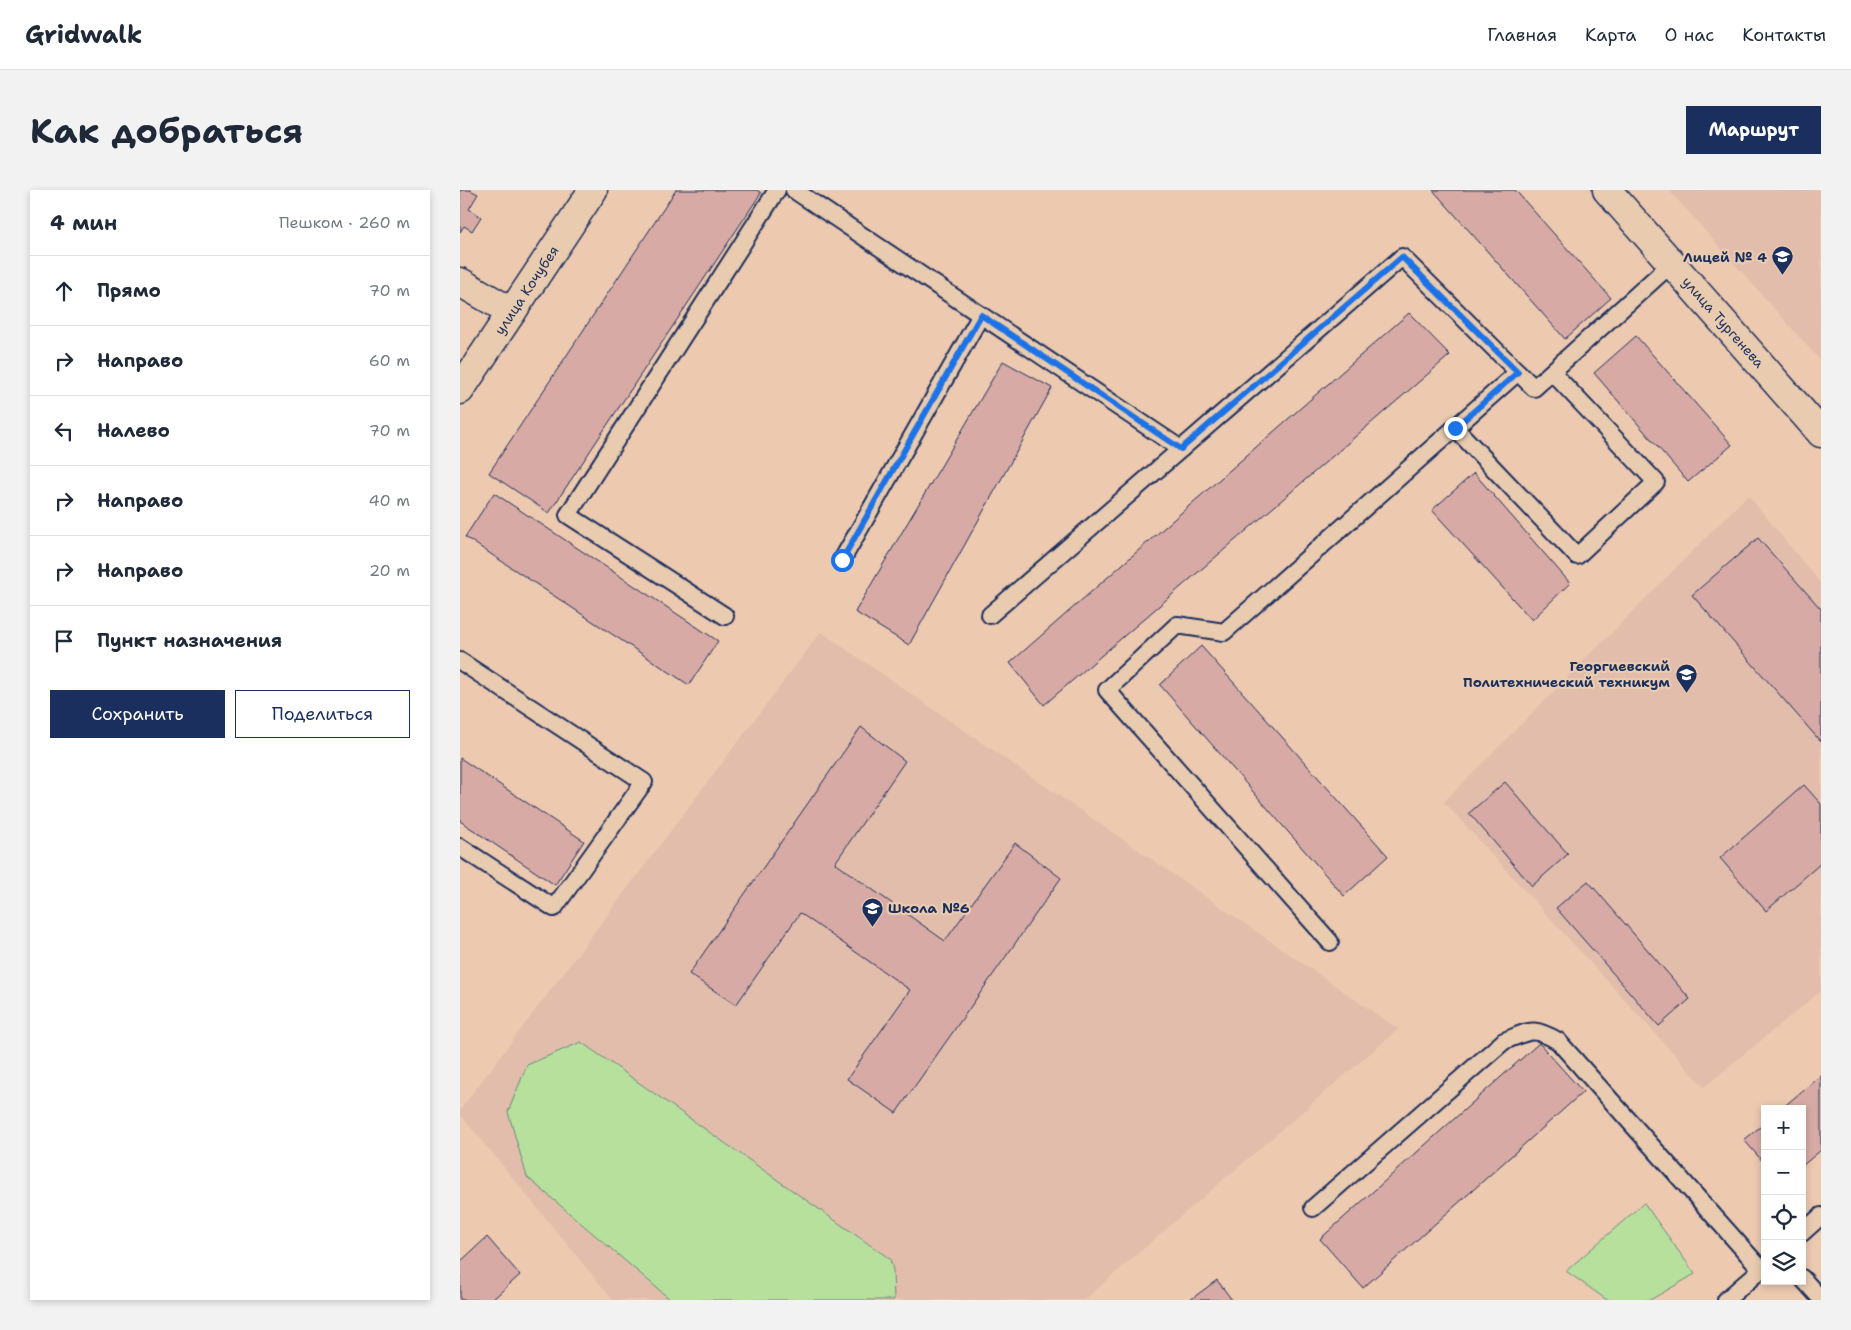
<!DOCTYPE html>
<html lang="ru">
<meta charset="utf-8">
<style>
:root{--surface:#fff;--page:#f2f2f3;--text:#1f2937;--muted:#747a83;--line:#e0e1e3;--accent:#1b2f5e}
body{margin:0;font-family:"Shantell Sans",sans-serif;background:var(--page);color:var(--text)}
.controls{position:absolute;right:15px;bottom:15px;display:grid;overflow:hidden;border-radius:0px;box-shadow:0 2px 8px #0003}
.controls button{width:45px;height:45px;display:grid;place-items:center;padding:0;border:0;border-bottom:1px solid var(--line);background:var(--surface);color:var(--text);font:25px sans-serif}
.stop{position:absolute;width:15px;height:15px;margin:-11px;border:4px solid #1a73e8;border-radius:50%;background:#fff}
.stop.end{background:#1a73e8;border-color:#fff;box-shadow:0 1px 5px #0008}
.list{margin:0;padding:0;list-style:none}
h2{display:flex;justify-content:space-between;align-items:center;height:65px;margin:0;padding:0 20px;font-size:21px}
h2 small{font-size:16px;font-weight:400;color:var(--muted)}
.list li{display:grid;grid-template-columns:32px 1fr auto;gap:15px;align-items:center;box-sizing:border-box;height:70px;padding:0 20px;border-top:1px solid var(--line)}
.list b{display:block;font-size:19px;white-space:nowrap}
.list em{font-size:16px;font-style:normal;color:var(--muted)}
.actions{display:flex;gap:10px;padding:15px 20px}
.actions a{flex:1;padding:11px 0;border:1px solid var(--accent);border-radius:0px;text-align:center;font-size:18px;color:var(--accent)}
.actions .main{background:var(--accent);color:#fff}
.icon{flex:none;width:28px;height:28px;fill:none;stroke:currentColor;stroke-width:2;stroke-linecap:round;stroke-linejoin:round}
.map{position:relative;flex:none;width:1361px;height:1110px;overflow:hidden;border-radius:0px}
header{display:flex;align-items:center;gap:30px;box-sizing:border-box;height:70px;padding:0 25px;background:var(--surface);border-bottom:1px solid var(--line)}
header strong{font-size:24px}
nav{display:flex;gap:28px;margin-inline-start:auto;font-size:18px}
.intro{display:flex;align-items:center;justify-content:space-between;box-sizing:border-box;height:120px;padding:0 30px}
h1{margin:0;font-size:35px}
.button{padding:12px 22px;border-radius:0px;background:var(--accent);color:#fff;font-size:18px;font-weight:700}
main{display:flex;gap:30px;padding:0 30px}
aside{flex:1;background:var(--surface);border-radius:0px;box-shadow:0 2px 8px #0003}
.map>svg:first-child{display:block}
</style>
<header>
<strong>Gridwalk</strong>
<nav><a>Главная</a><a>Карта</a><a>О нас</a><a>Контакты</a></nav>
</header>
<div class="intro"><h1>Как добраться</h1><a class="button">Маршрут</a></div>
<main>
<aside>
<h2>4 мин<small>Пешком · 260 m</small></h2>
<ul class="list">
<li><svg class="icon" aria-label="ahead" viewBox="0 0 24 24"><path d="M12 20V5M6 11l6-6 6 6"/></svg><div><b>Прямо</b></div><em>70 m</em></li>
<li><svg class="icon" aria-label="right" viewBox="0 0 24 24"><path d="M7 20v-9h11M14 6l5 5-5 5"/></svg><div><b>Направо</b></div><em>60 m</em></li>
<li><svg class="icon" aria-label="left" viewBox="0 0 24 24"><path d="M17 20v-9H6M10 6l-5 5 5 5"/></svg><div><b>Налево</b></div><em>70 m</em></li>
<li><svg class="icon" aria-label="right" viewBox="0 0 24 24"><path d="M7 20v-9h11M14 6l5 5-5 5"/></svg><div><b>Направо</b></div><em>40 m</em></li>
<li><svg class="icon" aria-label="right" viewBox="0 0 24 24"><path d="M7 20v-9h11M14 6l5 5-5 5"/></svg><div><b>Направо</b></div><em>20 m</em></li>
<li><svg class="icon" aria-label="arrive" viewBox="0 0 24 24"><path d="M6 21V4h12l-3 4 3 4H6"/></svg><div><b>Пункт назначения</b></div></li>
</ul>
<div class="actions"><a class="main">Сохранить</a><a>Поделиться</a></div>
</aside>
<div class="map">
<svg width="1361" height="1110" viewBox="0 0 1361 1110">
<rect width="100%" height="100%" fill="#edc9b0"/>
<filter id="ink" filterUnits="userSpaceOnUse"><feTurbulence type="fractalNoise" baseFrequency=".02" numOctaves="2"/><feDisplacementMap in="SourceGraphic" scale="10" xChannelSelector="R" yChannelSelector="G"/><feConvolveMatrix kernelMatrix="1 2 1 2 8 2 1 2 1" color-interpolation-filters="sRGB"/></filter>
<g filter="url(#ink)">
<g fill="#e2bdab">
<path d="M1209,0h152v171z"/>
<path d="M1288,305l73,89v407l-117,96 -260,-285z"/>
<path d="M361,442l577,397 -314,271h-471l-153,-186v-4z"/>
</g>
<g fill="#b7e09d" stroke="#69887e">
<path d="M121,852l309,217 3,11 1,30h-223l-144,-123 -19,-65 19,-47z"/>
<path d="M1184,1013l51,71 -45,26h-43l-41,-29z"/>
</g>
<g fill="#d7aaa5" stroke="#1b2f5e">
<path d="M0,0h10l8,4 -9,15 12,8 -9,14 -8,-5 -4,6z"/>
<path d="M216,0h81l4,3 -212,320 -60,-40z"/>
<path d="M973,0h82l96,108 -46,41z"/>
<path d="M949,123l41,42 -406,350 -34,-42z"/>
<path d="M1176,146l96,109 -44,37 -94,-109z"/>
<path d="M543,171l49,27 -143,257 -54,-33z"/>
<path d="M1014,283l96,110 -38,37 -100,-110z"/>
<path d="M34,303l224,148 -29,44 -224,-148z"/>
<path d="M1298,348l63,71v133l-129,-147z"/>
<path d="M741,456l187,210 -44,40 -184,-211z"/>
<path d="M401,537l44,34 -70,102 110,78 70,-98 46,35 -165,235 -49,-34 63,-89 -110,-77 -64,92 -47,-31z"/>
<path d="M0,568l124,83 -29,44 -95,-64z"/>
<path d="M1045,592l63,72 -36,32 -63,-73z"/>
<path d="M1344,595l17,19v59l-55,48 -46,-53z"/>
<path d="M1128,691l102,118 -31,27 -103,-118z"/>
<path d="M1079,853l44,49 -220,196 -43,-49z"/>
<path d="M1361,885v75l-19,16v-57h-21z"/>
<path d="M1305,933v41l-21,-24z"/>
<path d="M27,1047l33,38 -28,25h-32v-38z"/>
<path d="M757,1090l15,20h-42z"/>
</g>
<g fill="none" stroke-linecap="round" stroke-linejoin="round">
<defs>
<g id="lane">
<path d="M334,0l387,259 221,-192 132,131 138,-125"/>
<path d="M995,238l122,128 79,-74 -104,-110"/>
<path d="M382,370l139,-245"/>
<path d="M530,425l191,-166"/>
<path d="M265,426l-157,-101 209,-325"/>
<path d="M0,471l184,121 -90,126 -94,-61"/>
<path d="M870,752l-223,-252 70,-65 47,7 294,-260"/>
<path d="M853,1018l191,-167c26,-10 28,-15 54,0l203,228"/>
<path d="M1342,1043l19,-17"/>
<path d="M1342,1088l19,21"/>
<path d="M1266,1110l39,-34"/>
</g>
<g id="street">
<path id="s1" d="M1147,0l214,243"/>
<path d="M0,92l52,30"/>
</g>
<g id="secondary">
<path id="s2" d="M0,200l133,-200"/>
</g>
</defs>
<use href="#lane" stroke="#1b2f5e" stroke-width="20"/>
<use href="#street" stroke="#1b2f5e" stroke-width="31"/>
<use href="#secondary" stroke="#1b2f5e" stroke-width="31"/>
<use href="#lane" stroke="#e9cbaf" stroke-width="16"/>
<use href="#street" stroke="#e9cbaf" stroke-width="28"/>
<use href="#secondary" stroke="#e9cbaf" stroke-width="28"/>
</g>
</g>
<g fill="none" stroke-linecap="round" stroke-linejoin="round" filter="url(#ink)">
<path stroke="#1a73e8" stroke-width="6" d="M382,370l139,-245 200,134 221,-192 116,115 -63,56"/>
</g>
<defs>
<symbol id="school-pin" viewBox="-11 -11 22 30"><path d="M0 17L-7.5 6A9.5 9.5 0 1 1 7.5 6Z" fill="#1b2f5e" stroke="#e9cbaf"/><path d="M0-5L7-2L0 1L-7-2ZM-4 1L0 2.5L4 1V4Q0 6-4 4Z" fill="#fff"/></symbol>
<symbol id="university-pin" viewBox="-11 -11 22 30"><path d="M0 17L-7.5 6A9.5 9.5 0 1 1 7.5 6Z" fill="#1b2f5e" stroke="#e9cbaf"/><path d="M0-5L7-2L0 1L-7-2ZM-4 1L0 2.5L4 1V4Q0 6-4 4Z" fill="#fff"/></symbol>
</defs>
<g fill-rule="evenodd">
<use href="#school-pin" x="1310" y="54" width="25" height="34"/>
<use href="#university-pin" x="1214" y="472" width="25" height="34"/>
<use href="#school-pin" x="400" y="706" width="25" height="34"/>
</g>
<g text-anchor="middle" stroke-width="4.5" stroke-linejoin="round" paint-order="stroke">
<g font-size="14" font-weight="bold" fill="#1b2f5e" stroke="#e9cbaf" text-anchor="end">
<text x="1307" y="72">Лицей № 4</text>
<text x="1210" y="481">Георгиевский<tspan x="1210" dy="16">Политехнический техникум</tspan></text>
<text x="428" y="723" text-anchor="start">Школа №6</text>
</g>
<g font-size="14" fill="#1b2f5e" stroke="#e9cbaf">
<text dy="5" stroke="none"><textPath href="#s2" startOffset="120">улица Кочубея</textPath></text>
<text dy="5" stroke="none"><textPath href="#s1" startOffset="176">улица Тургенева</textPath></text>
</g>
</g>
</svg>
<div class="controls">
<button>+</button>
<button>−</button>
<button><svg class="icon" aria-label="locate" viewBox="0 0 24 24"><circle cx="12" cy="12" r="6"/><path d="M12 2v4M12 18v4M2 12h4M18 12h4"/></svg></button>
<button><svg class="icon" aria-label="layers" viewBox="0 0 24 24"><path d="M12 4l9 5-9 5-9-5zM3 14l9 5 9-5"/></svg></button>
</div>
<div class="stop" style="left:382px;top:370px"></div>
<div class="stop end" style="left:995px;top:238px"></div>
</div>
</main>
